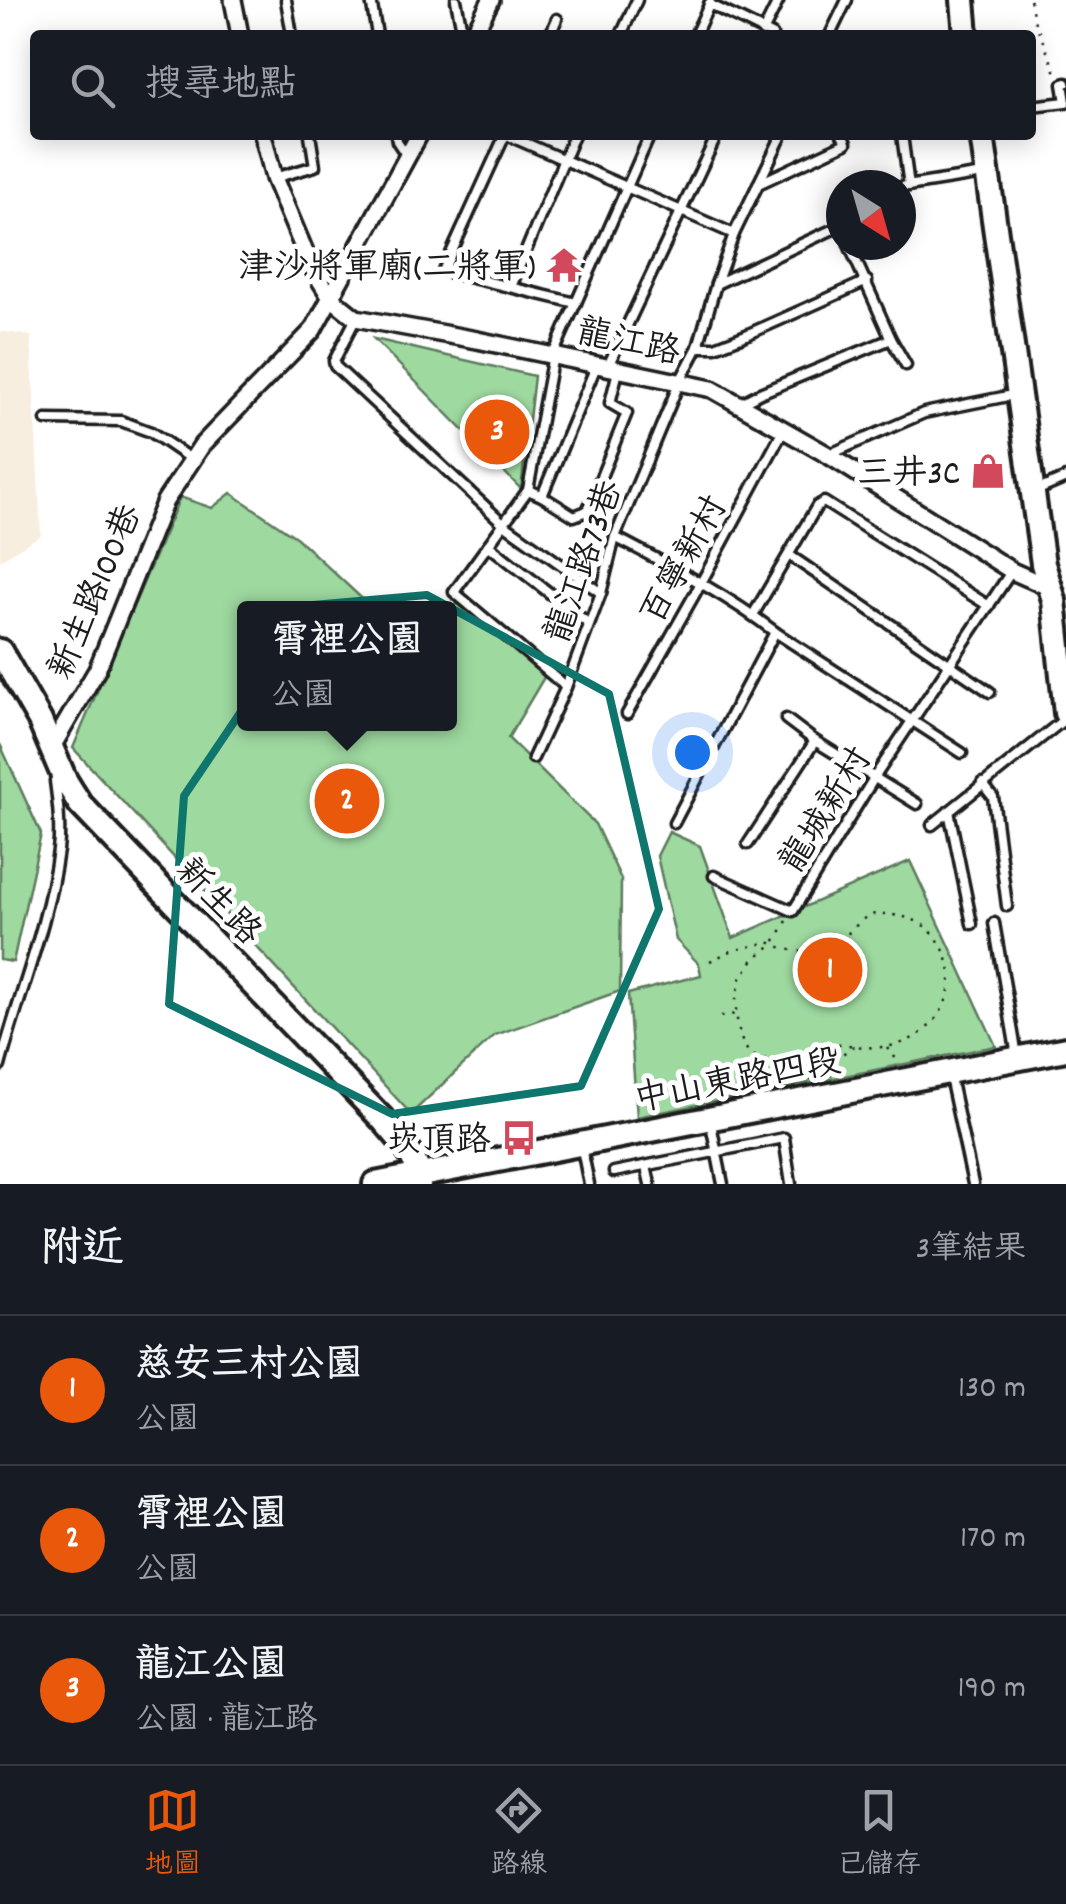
<!DOCTYPE html>
<html lang="zh-TW">
<meta charset="utf-8">
<style>
:root{--surface:#171b24;--page:#242831;--text:#f1f3f6;--muted:#9ea1a6;--line:#363941;--accent:#ea580c}
body{margin:0;font-family:Dekko,"LXGW WenKai TC",sans-serif;background:var(--page);color:var(--text)}
.compass{position:absolute;left:826px;top:170px;width:90px;height:90px;border-radius:50%;background:var(--surface);box-shadow:0 5px 25px #0003;rotate:143deg}
.you{position:absolute;left:692px;top:752px;width:35px;height:35px;margin:-25px;border:8px solid #fff;border-radius:50%;background:#1a73e8;box-shadow:0 0 0 15px #1a73e833}
.badge{display:grid;place-items:center;width:65px;height:65px;border-radius:50%;background:var(--accent);color:#fff;font-size:32px;font-weight:700}
.pin{position:absolute;translate:-50% -50%;border:5px solid #fff;box-shadow:0 2px 10px #0006}
.popup{position:absolute;left:237px;top:601px;width:220px;height:130px;box-sizing:border-box;display:grid;place-content:center;border-radius:10px;background:var(--surface);filter:drop-shadow(0 2px 8px #0005);font-size:32px;white-space:nowrap;color:var(--muted)}
.popup b{font-size:38px;color:var(--text)}
.popup::after{content:'';position:absolute;left:50%;top:100%;margin-left:-20px;border:20px solid transparent;border-top-color:var(--surface)}
.list{margin:0;padding:0;list-style:none}
h2{display:flex;justify-content:space-between;align-items:center;height:130px;margin:0;padding:0 40px;font-size:42px}
h2 small{font-size:32px;font-weight:400;color:var(--muted)}
.list li{display:grid;grid-template-columns:65px 1fr auto;gap:30px;align-items:center;box-sizing:border-box;height:150px;padding:0 40px;border-top:2px solid var(--line)}
.list b{display:block;font-size:38px;white-space:nowrap}
.list p{margin:0;font-size:32px;white-space:nowrap;color:var(--muted)}
.list em{font-size:32px;font-style:normal;color:var(--muted)}
.icon{flex:none;width:55px;height:55px;fill:none;stroke:currentColor;stroke-width:2;stroke-linecap:round;stroke-linejoin:round}
.map{position:relative;flex:none;width:1066px;height:1184px;overflow:hidden}
.search{position:absolute;background:var(--surface);box-shadow:0 5px 25px #0003;left:30px;right:30px;top:30px;height:110px;display:flex;align-items:center;gap:25px;box-sizing:border-box;padding:0 35px;border-radius:10px;color:var(--muted);font-size:38px}
.sheet{height:580px;background:var(--surface)}
nav{display:flex;justify-content:space-around;align-items:center;box-sizing:border-box;height:140px;border-top:2px solid var(--line);background:var(--surface);font-size:28px;color:var(--muted)}
nav a{display:grid;justify-items:center;gap:5px}
nav .on{color:var(--accent)}
.map>svg:first-child{display:block}
</style>
<div class="map">
<svg width="1066" height="1184" viewBox="0 0 1066 1184">
<rect width="100%" height="100%" fill="#fff"/>
<filter id="ink" filterUnits="userSpaceOnUse"><feTurbulence type="fractalNoise" baseFrequency=".01" numOctaves="2"/><feDisplacementMap in="SourceGraphic" scale="20" xChannelSelector="R" yChannelSelector="G"/><feConvolveMatrix kernelMatrix="1 2 1 2 8 2 1 2 1" color-interpolation-filters="sRGB"/></filter>
<g filter="url(#ink)">
<path fill="#f8eee0" d="M0,331l31,5 10,199 -41,25z"/>
<g fill="#9ed9a0" stroke="#5d7a5e" stroke-width="2.5">
<path d="M374,339l160,37 -13,113z"/>
<path d="M231,493l66,45 75,70h-127v116h205v-111l9,-12 87,73 -38,64 87,86 26,55 -1,112 -125,44 -84,79 -338,-366 107,-251 32,11z"/>
<path d="M0,744l41,90 -28,128 -13,-2z"/>
<path d="M669,832l31,14 33,92 177,-77 86,185 -359,71 -9,-123 73,-19 -2,-11 -23,-24 -19,-84z"/>
</g>
<g fill="none" stroke-linecap="round" stroke-linejoin="round">
<defs>
<g id="lane">
<path d="M286,0l6,35"/>
<path d="M371,0l6,35"/>
<path d="M456,0l7,35"/>
<path d="M709,4l63,31"/>
<path d="M763,32l16,-32"/>
<path d="M550,35l7,-16"/>
<path d="M621,35l16,-35"/>
<path d="M695,35l15,-32"/>
<path d="M830,35l17,-35"/>
<path d="M1031,106l35,-4 -3,-18 3,-1"/>
<path d="M396,135l1,6 10,15"/>
<path d="M505,135l-62,136 133,32"/>
<path d="M507,135l227,99"/>
<path d="M902,135l7,51"/>
<path d="M274,178l41,-12 -5,-31"/>
<path d="M758,184l88,-41 -4,-8"/>
<path d="M901,187l82,-13"/>
<path d="M849,245l42,94 15,26"/>
<path d="M716,284l124,-58 1,2"/>
<path d="M511,287l63,-152"/>
<path d="M356,318l-22,43 1,5 169,158 97,69"/>
<path d="M698,347h17l31,-12 121,-54"/>
<path d="M608,366l109,-231"/>
<path d="M739,404l21,-11 131,-54"/>
<path d="M46,420l75,1 30,11 41,28"/>
<path d="M828,455l96,-42 89,-18"/>
<path d="M528,490l14,6 55,-132"/>
<path d="M1038,490l28,-12"/>
<path d="M542,496l32,20 13,-5 40,-98 -17,-10 8,-32"/>
<path d="M615,537c55,29 111,57 160,95l187,121"/>
<path d="M488,545l101,79"/>
<path d="M789,555l201,137"/>
<path d="M753,615l64,-109 7,-4 165,104"/>
<path d="M566,687l-112,-95 74,-102 25,-135 97,-220"/>
<path d="M627,714l74,-131 83,-154"/>
<path d="M786,719l29,22 102,63"/>
<path d="M533,758l33,-71 35,-94 14,-56 65,-156 18,-34 18,-63 18,-50 48,-99"/>
<path d="M982,783l11,14 14,109"/>
<path d="M949,811l23,113"/>
<path d="M674,823l101,-191"/>
<path d="M932,825l134,-107"/>
<path d="M748,844l67,-103"/>
<path d="M714,876l79,35 81,-133 137,-206"/>
<path d="M994,923l23,133"/>
<path d="M0,1066c19,-72 48,-141 58,-216 3,-22 0,-46 -3,-69"/>
<path d="M950,1077l23,107"/>
<path d="M711,1124l12,60"/>
<path d="M582,1149l7,35"/>
<path d="M646,1166l4,18"/>
<path d="M614,1172l170,-34 7,46"/>
</g>
<g id="street">
<path d="M233,0l7,35"/>
<path d="M473,35l18,-35"/>
<path d="M263,135l11,43 36,86 21,34 25,20 121,22 235,49 116,66 184,116 36,16"/>
<path d="M52,747l45,-77 68,-169 37,-56 111,-115 106,-195"/>
</g>
<g id="secondary">
<path d="M963,0l3,35"/>
<path d="M982,135l61,429 11,36 12,113"/>
<path d="M0,651l40,70 25,59 15,24 304,317c15,18 37,38 35,63"/>
<path d="M375,1184l691,-135"/>
</g>
</defs>
<use href="#lane" stroke="#1c1c1c" stroke-width="15"/>
<use href="#street" stroke="#1c1c1c" stroke-width="22"/>
<use href="#secondary" stroke="#1c1c1c" stroke-width="30"/>
<g stroke="#1c1c1c" stroke-width="2.5" stroke-dasharray="2.5 8" stroke-linecap="butt">
<path d="M1030,0l4,20 23,55"/>
<path d="M787,921l-14,23 -19,15 -14,21 -4,20v14l4,22 5,12 11,9 47,9 26,-2 26,-19"/>
<path d="M710,961l21,-10 38,-9c27,14 54,13 78,-8 8,-6 14,-16 24,-19 6,-2 15,-1 22,0 23,3 38,11 49,32 23,43 -6,91 -52,99 -41,7 -45,-15 -88,15l4,11 -2,8"/>
<path d="M721,1017l14,-3"/>
<path d="M887,1048l11,13"/>
<path d="M756,1057l-13,35 89,-17"/>
</g>
<use href="#lane" stroke="#fff" stroke-width="8"/>
<use href="#street" stroke="#fff" stroke-width="15"/>
<use href="#secondary" stroke="#fff" stroke-width="22"/>
</g>
</g>
<path fill="none" stroke="#0f766e" stroke-width="8" stroke-linejoin="round" d="M427,595l182,99 50,215 -78,177 -189,28 -223,-110 15,-208 129,-191z"/>
<defs>
<symbol id="temple-bare" viewBox="-9 -9 18 18"><path d="M0-6L5-2H3V0L6.5 2.5H4V6H1.5V3h-3V6H-4V2.5H-6.5L-3 0V-2H-5Z" fill="#d1495b" stroke="#fff" stroke-width="2.5" paint-order="stroke"/></symbol>
<symbol id="shop-bare" viewBox="-9 -9 18 18"><path d="M-5-2.5h2.3a2.7 3.5 0 0 1 5.4 0H5L5.5 6h-11ZM-1.5-2.5h3a1.5 2.3 0 0 0-3 0Z" fill="#d1495b" stroke="#fff" stroke-width="2.5" paint-order="stroke"/></symbol>
<symbol id="bus-bare" viewBox="-9 -9 18 18"><path d="M-5-6H5V4H4V6H2V4H-2V6H-4V4H-5ZM-3.5-4V0h7V-4ZM-3.5 1.2v1.5H-2V1.2ZM2 1.2v1.5H3.5V1.2Z" fill="#d1495b" stroke="#fff" stroke-width="2.5" paint-order="stroke"/></symbol>
</defs>
<g fill-rule="evenodd">
<use href="#temple-bare" x="539" y="240" width="50" height="50"/>
<use href="#shop-bare" x="963" y="446" width="50" height="50"/>
<use href="#bus-bare" x="494" y="1113" width="50" height="50"/>
</g>
<g text-anchor="middle" stroke-width="10" stroke-linejoin="round" paint-order="stroke">
<g font-size="35" fill="#1c1c1c" stroke="#fff" text-anchor="end">
<text x="536" y="277">津沙將軍廟(二將軍)</text>
<text x="960" y="483">三井3C</text>
<text x="491" y="1150">崁頂路</text>
</g>
<g font-size="35" fill="#1c1c1c" stroke="#fff">
<text transform="translate(629 340) rotate(12)" y="12">龍江路</text>
<text transform="translate(682 559) rotate(-61)" y="12">百寧新村</text>
<text transform="translate(582 561) rotate(-71)" y="12">龍江路73巷</text>
<text transform="translate(93 591) rotate(-67)" y="12">新生路100巷</text>
<text transform="translate(824 809) rotate(-58)" y="12">龍城新村</text>
<text transform="translate(220 900) rotate(46)" y="12">新生路</text>
<text transform="translate(737 1078) rotate(-11)" y="12">中山東路四段</text>
</g>
</g>
</svg>
<svg class="compass" viewBox="-18 -18 36 36"><path d="M0-13l5 13h-10z" fill="#e53935"/><path d="M0 13l5-13h-10z" fill="#9ea1a6"/></svg>
<div class="you"></div>
<div class="pin badge" style="left:830px;top:970px">1</div>
<div class="pin badge" style="left:347px;top:801px">2</div>
<div class="popup"><b>霄裡公園</b>公園</div>
<div class="pin badge" style="left:497px;top:432px">3</div>
<div class="search"><svg class="icon" aria-label="search" viewBox="0 0 24 24"><circle cx="10" cy="10" r="6"/><path d="M15 15l6 6"/></svg>搜尋地點</div>
</div>
<section class="sheet">
<h2>附近<small>3筆結果</small></h2>
<ul class="list">
<li><span class="badge">1</span><div><b>慈安三村公園</b><p>公園</p></div><em>130 m</em></li>
<li><span class="badge">2</span><div><b>霄裡公園</b><p>公園</p></div><em>170 m</em></li>
<li><span class="badge">3</span><div><b>龍江公園</b><p>公園 · 龍江路</p></div><em>190 m</em></li>
</ul>
</section>
<nav>
<a class="on"><svg class="icon" aria-label="map" viewBox="0 0 24 24"><path d="M3 6l6-2 6 2 6-2v14l-6 2-6-2-6 2zM9 4v14M15 6v14"/></svg>地圖</a>
<a><svg class="icon" aria-label="directions" viewBox="0 0 24 24"><path d="M12 3l9 9-9 9-9-9zM9 14v-3h6M13 9l2 2-2 2"/></svg>路線</a>
<a><svg class="icon" aria-label="saved" viewBox="0 0 24 24"><path d="M7 4h10v16l-5-4-5 4z"/></svg>已儲存</a>
</nav>
